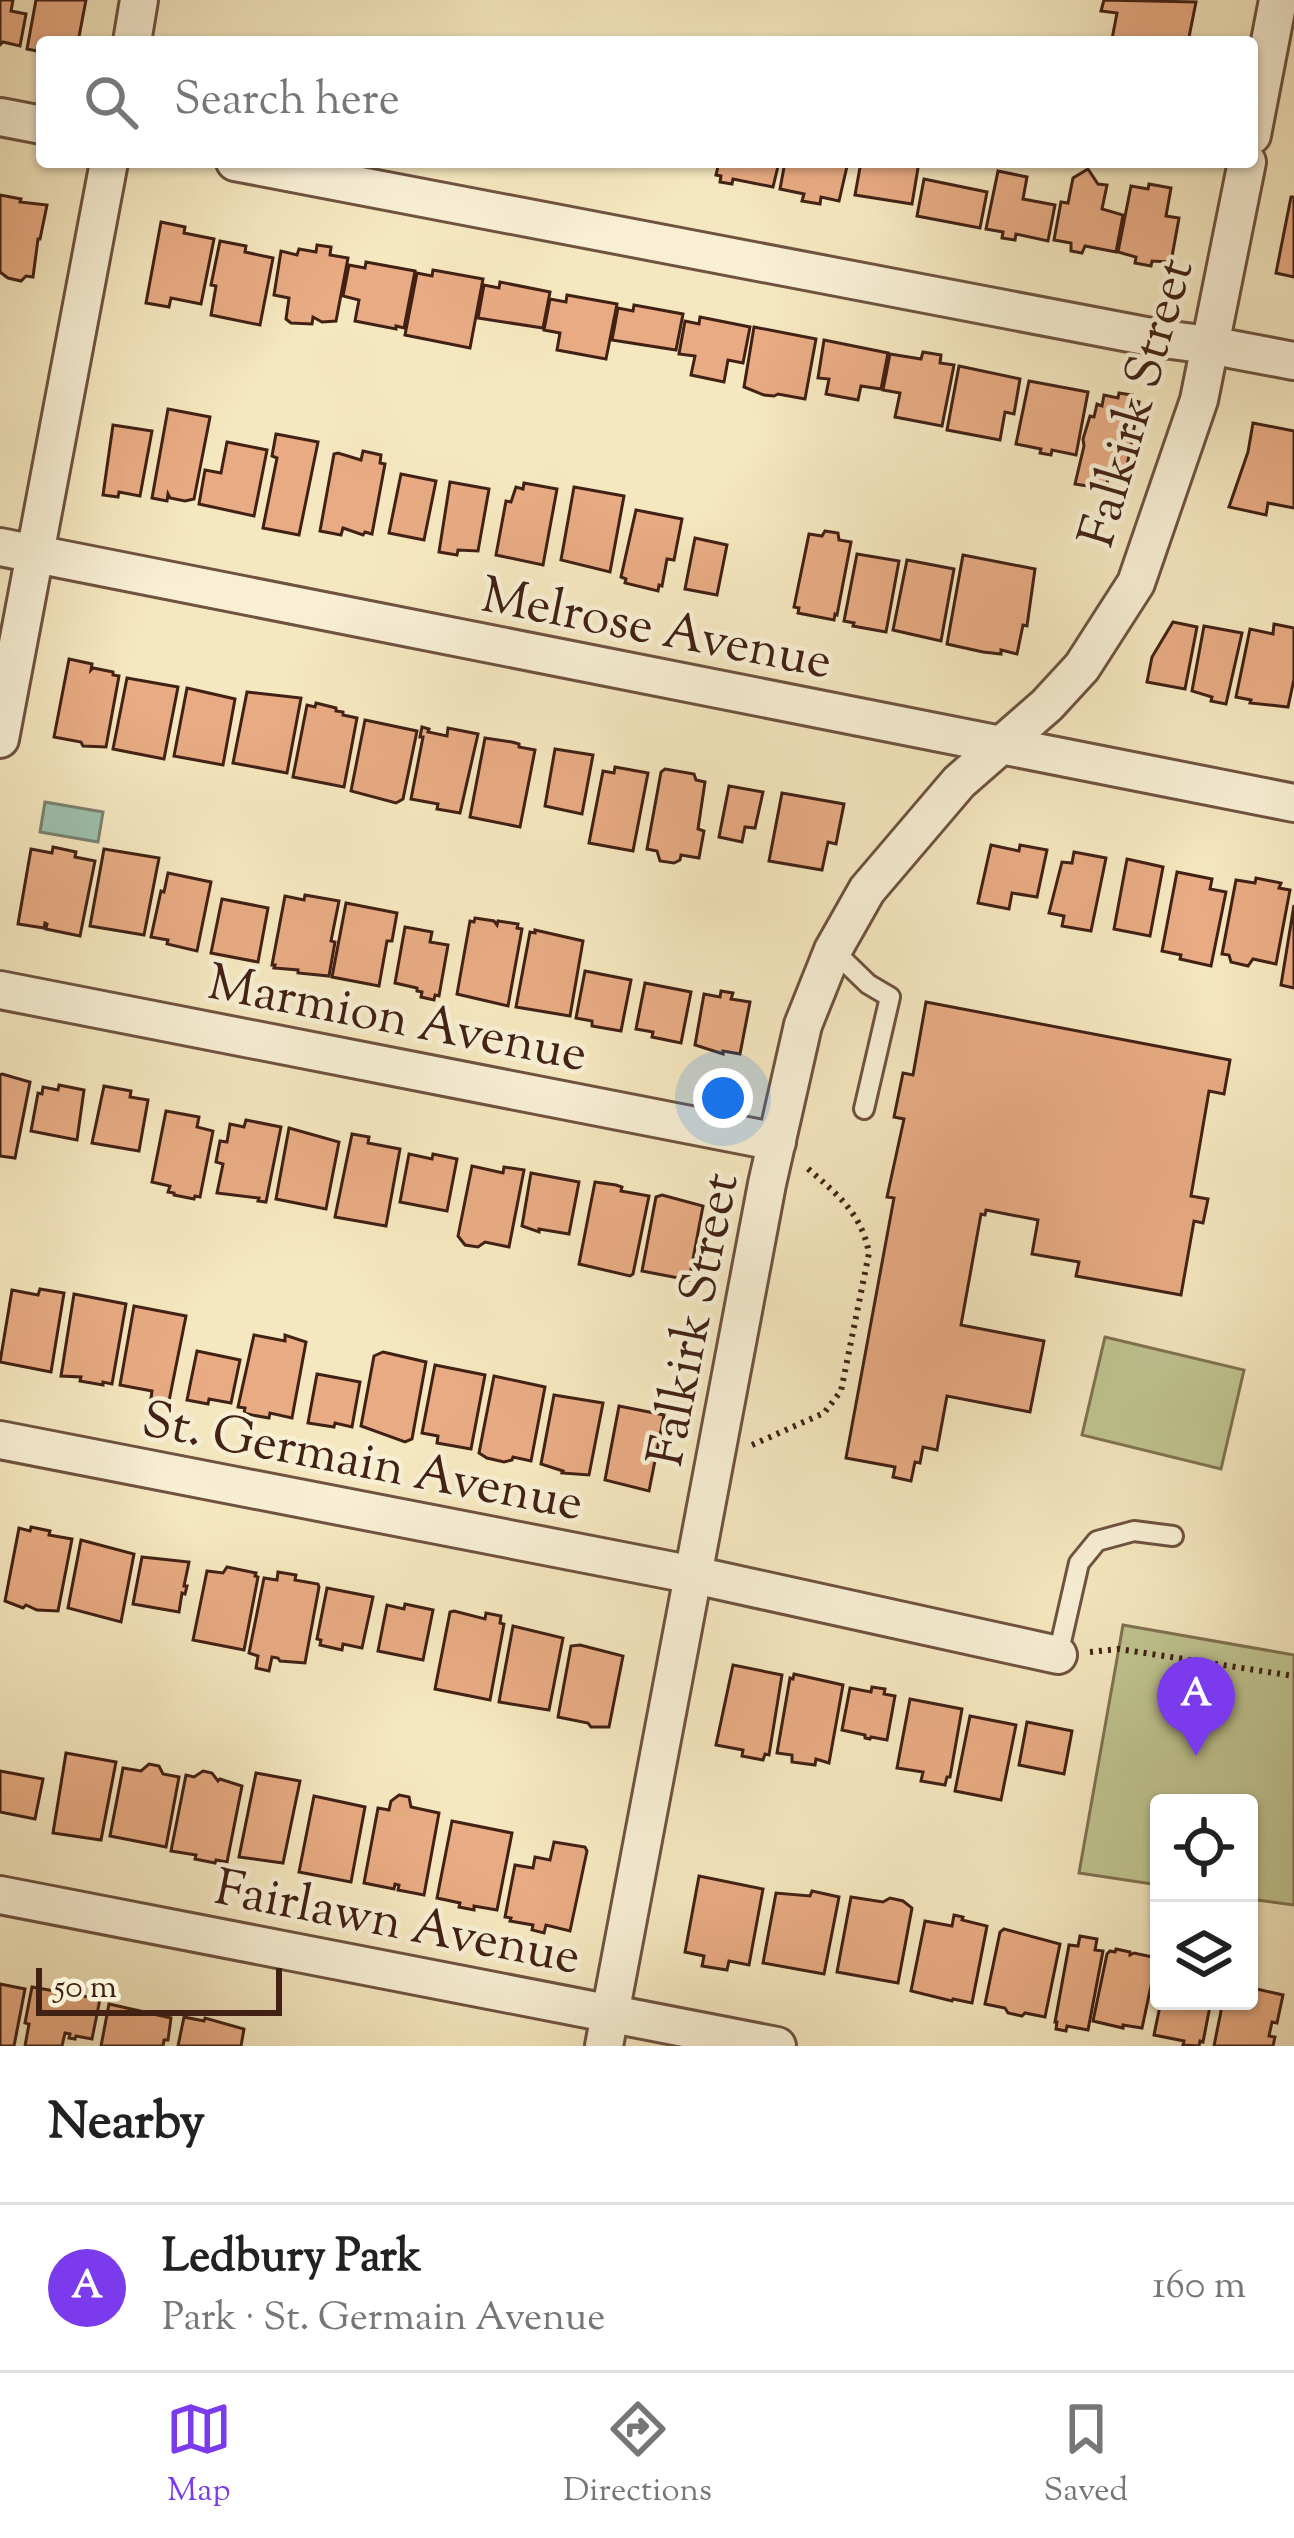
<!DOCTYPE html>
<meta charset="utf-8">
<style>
:root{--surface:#fff;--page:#f2f2f2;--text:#222;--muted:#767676;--line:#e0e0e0;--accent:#7c3aed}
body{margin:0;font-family:"Sorts Mill Goudy",serif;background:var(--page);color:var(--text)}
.controls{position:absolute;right:36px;bottom:36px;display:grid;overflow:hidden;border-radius:12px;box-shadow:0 3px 9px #0004}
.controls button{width:108px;height:108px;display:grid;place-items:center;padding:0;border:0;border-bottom:3px solid var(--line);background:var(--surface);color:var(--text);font:60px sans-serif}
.scale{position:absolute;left:36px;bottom:30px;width:246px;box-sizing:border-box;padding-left:12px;border:6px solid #422115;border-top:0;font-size:33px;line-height:42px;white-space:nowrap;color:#422115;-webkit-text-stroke:9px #f8efd5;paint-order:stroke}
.you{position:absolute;left:723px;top:1098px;width:42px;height:42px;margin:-30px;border:9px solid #fff;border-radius:50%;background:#1a73e8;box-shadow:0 0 0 18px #1a73e833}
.badge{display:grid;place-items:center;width:78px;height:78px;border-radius:50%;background:var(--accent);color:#fff;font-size:39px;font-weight:700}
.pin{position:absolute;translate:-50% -99px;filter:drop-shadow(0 3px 6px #0008)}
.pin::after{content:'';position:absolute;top:63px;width:42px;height:36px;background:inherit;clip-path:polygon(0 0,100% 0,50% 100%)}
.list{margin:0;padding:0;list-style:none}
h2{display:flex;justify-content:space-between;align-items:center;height:156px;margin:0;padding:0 48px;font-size:51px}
h2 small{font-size:39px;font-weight:400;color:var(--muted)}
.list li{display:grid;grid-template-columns:78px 1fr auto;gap:36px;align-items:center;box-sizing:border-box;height:168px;padding:0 48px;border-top:3px solid var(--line)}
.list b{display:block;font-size:45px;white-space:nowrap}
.list p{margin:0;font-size:39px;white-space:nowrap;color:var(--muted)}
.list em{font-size:39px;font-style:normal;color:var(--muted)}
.icon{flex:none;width:66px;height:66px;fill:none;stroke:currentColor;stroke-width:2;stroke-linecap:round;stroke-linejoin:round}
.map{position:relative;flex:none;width:1294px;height:2046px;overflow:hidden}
.search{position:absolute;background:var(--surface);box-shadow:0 3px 9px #0004;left:36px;right:36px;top:36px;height:132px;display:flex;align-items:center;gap:30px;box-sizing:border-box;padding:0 42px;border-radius:12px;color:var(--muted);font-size:45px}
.sheet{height:324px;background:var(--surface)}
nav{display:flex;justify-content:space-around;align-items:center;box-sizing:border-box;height:168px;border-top:3px solid var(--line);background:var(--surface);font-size:33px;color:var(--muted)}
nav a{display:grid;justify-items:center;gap:6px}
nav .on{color:var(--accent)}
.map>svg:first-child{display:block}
</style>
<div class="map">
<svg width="1294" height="2046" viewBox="0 0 1294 2046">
<rect width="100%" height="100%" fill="#f5e7bf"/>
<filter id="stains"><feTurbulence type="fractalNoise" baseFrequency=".00167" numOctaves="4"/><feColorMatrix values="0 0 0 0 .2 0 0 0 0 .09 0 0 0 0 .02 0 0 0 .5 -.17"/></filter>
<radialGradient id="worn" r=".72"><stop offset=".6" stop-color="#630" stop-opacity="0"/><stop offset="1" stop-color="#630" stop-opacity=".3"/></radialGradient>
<g fill="#bfc490" stroke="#807252" stroke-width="3">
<path d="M1105,1337l139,33 -23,99 -139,-34z"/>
<path d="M1123,1625l171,30v250l-45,-6v-96h-90v82l-80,-12z"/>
</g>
<path fill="#9dc1ad" stroke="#798170" stroke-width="3" d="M45,802l58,10 -5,30 -58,-10z"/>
<g fill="#e8ab83" stroke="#422115" stroke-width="3">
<path d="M0,0h13l-2,11 15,3 -6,32 -17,-4 -3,3z"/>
<path d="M36,0h50l-8,42h-36v10l-15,-3z"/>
<path d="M1104,0l92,2 -8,40h-62l-14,-3 5,-26 -16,-2z"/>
<path d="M719,162h60l-6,25 -40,-8 -1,5 -12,-2 1,-6 -5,-1z"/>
<path d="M785,162h63l-9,39 -18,-4 -1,7 -18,-3 2,-7 -24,-5z"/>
<path d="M861,162h58l-7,42 -57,-9z"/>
<path d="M1088,169l10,15 9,1 -5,24 21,6 -7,37 -31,-6 -3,7 -11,-2v-8l-17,-3 7,-38 7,1 5,-25z"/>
<path d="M998,171l29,6 -4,22 32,6 -7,36 -32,-7 -1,6 -13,-2 1,-6 -17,-3z"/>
<path d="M924,179l63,13 -7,36 -63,-12z"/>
<path d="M1149,184l22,4 -5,28 13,2 -8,44 -19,-1 -1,5 -16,-3 1,-6 -18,-5 13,-66 17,3z"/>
<path d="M0,195l21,4 -1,3 27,3 -7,34h-2l-5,38 -7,-1 -5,5 -13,-3 -8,-6z"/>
<path d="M1291,197h3v80l-18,-4z"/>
<path d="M161,222l24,5 -1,6 30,6 -13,65 -30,-6 -2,9 -23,-4z"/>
<path d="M220,241l26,5 -1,6 28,6 -13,67 -49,-10 5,-29 -5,-1z"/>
<path d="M317,245l14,2 -1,8 18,3 -12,63 -14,1 -9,-5 -1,7 -21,-1 -5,-4 3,-21 -15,-3 7,-44 16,4 2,-6 17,3z"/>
<path d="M366,262l49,9 -11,57 -8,-2v3l-41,-8 4,-21 -16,-4 6,-31 16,3z"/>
<path d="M433,270l50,9 -13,69 -65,-13 12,-62 15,3z"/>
<path d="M500,282l50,10 -7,36 -65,-10 6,-33 15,3z"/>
<path d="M567,295l50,9 -11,55 -49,-9 3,-17 -16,-3 6,-31 16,3z"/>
<path d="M634,305l49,9 -7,36 -64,-10 6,-32 15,3z"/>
<path d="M700,317l50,10 -7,36 -15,-3 -4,22 -33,-7 4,-19 -16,-2 6,-33 14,3z"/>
<path d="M754,327l62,12 -11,60 -27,-5 -4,2 -10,-1 -20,-8z"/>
<path d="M824,340l64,13 -7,36 -20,-3 -3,14 -32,-6 3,-15 -11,-1z"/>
<path d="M923,352l18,3 -1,8 14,2 -12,61 -47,-9 5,-24 -17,-3 7,-36 31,5z"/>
<path d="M959,366l61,13 -6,35 -9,-2 -5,28 -53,-10z"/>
<path d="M1029,381l59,11 -12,63 -24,-5 -1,5 -11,-2 1,-4 -25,-5z"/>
<path d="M1119,393l13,2 -2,5 9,2 -13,69 -16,-4 -4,22 -31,-5 9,-38 -1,-7 7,-23 4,1 3,-13 5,2 2,-11 14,3z"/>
<path d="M168,409l42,8 -16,82 -9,2 -15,-3 -2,-4 -1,7 -15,-3z"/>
<path d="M1253,423l41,8v77l-26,-5 -2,12 -37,-8 19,-55z"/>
<path d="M113,425l39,6 -12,65 -21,-4 -1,5 -15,-2z"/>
<path d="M276,434l42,8 -19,93 -36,-7 14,-70 -5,-2z"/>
<path d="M227,442l40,8 -13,66 -55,-12 6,-34 16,3z"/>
<path d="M363,451l18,4 -1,8 5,1 -13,70 -7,-2 -2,3 -20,-7 -2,7 -21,-4 14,-77 4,-1 23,7z"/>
<path d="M401,474l35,7 -12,59 -35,-7z"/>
<path d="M450,482l39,7 -11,62 -20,-1 -1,5 -18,-3z"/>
<path d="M524,483l33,6 -14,76 -47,-10 10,-54 5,1 5,-15 7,2z"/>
<path d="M574,487l50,9 -14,76 -49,-12z"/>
<path d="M636,510l46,9 -8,41 -7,-1 -5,27 -3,-1 -1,6 -33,-8 1,-4 -5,-2z"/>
<path d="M825,531l13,2 1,7 12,2 -14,73 -2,-1 -1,6 -36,-7 1,-5 -5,-1 15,-73 13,2z"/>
<path d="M695,538l32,7 -10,50 -32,-6z"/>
<path d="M857,554l42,7 -13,71 -33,-6 1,-3 -10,-2z"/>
<path d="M963,555l72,14 -8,57 -4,-1 -6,29 -16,-4v4l-18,-2 -36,-8z"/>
<path d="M907,560l47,9 -13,72 -48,-11z"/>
<path d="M1173,622l24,5 -12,62 -38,-7 5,-25z"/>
<path d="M1274,624l20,4v51l-6,28 -38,-4 1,-3 -15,-3 14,-68 23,5z"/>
<path d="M1204,626l38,7 -16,71 -15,-3 1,-4 -20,-6z"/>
<path d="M69,659l23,5 -1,6 2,-2 20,4v3l6,1 -13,71 -23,-1 -2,-4 -27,-5z"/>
<path d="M127,678l51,9 -14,72 -51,-10z"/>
<path d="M187,688l48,11 -12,66 -49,-9z"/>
<path d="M247,692l54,6 -14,75 -54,-10z"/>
<path d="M316,703l20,5v3l7,1v3l14,3 -13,69 -51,-10 14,-72 8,2z"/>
<path d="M365,720l52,11 -14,68 -7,4 -45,-12z"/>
<path d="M422,727l7,2 -1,3 19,4 1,-8 30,6 -18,79 -23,-4 1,-5 -27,-5 12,-62h-3z"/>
<path d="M485,738l27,4 7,2v3l16,3 -15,77 -50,-10z"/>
<path d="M555,749l38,6 -11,59 -37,-8z"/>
<path d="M615,767l33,6 -15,78 -44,-8 14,-72 11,2z"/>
<path d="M665,769l29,5 2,6 9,2 -7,47 6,2 -5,27 -18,-3 -1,5 -6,3 -14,-2 -3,-10 -10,-2 14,-77z"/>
<path d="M729,786l34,6 -8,36 -10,-1 -3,15 -23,-5z"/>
<path d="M782,793l62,11 -8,40 -8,-2 -6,28 -53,-9z"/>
<path d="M991,845l28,6 1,-6 27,5 -10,47 -25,-4 -3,16 -31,-6z"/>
<path d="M53,847l23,5 -1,5 20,4 -15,75 -34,-7 1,-5 -2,-1 -1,5 -26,-4 13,-75 21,4z"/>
<path d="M104,849l55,9 -15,77 -54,-9z"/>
<path d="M1074,852l32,6 -15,73 -29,-5 2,-10 -15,-3 13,-51 10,1z"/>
<path d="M1127,859l36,8 -13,69 -36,-7z"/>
<path d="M1177,872l35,7 -2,10 16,3 -15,74 -31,-7 1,-4 -19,-4z"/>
<path d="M168,873l43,9 -14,69 -30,-7 1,-4 -17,-3 10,-46 3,1z"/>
<path d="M1256,878l25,5 -2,5 11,2 -14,74 -23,-5 -5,7 -17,-4 -2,-7 -7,-1 14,-74 19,3z"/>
<path d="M305,895l34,6 -8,40 4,1 -6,34 -31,-3v-3l-24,-2 1,-3h-3l13,-69 19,4z"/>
<path d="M222,899l46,9 -10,54 -47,-9z"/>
<path d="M346,903l51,10 -5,28h-5l-8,45 -47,-9z"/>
<path d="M1294,905v83l-13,-3z"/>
<path d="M475,918l19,3 3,4 1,-4 20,3 -1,4 5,1 -14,77 -51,-12 13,-73 4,1z"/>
<path d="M405,927l27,5 -2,10 18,3 -9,51 -4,-1 -1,5 -13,-3 1,-5 -5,-1v-3l-22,-5z"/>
<path d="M535,930l48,11 -13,75 -54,-9 14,-75 5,1z"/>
<path d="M585,971l46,9 -10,51 -29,-5v-5l-16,-3z"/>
<path d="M645,983l46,9 -10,51 -29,-6 1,-5 -17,-3z"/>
<path d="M721,991l12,2 -2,6 19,3 -10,52 -17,-3v3l-28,-9 9,-51 16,3z"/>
<path d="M926,1002l304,58 -6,34 -15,-3 -18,105 17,3 -5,24 -9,-2 -13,74 -105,-19 3,-14 -47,-8 6,-34 -52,-10 -1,5 -4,-1 -20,111 83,16 -14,71 -83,-16 -10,54 -14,-3 -3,16 -5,-1 -4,19 -18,-4 2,-10 -49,-9 48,-260 -7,-1 17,-78 -10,-2 9,-44 10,2z"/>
<path d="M2,1074l28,8 -15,76 -15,-2v-81z"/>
<path d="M59,1085l25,5 -7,50 -46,-9 7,-38 4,1 1,-7 15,3z"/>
<path d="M104,1086l27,5 -1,6 18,3 -9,51 -47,-8z"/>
<path d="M166,1111l33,6 -2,10 16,4 -13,66 -5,-1 -1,3 -20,-4v-2l-6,-1 2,-6 -18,-4z"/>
<path d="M246,1120l35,7 -15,75 -8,-1 1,-3 -42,-5 6,-29 -7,-2 4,-21 7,1 3,-18 14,3z"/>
<path d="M289,1128l50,14 -13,67 -50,-10z"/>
<path d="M352,1134l17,3 -1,6 32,6 -14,77 -51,-9z"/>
<path d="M409,1154l23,5 1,-5 24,5 -10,52 -47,-9z"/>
<path d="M472,1166l31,7 1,-6 20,3 -15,77 -24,-5 -7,5 -13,-2 -7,-9z"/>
<path d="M531,1173l48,9 -10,52 -30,-5v3l-17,-6z"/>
<path d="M595,1182l21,3 6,2 -1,4 28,5 -16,78 -3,2 -51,-12z"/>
<path d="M662,1195l41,11 -14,74 -47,-9 14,-74z"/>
<path d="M40,1289l24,4 -13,79 -51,-10 12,-72 26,5z"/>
<path d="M74,1294l52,10 -14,80 -9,-2v3l-23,-4 1,-4 -20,-1z"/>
<path d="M134,1306l52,10 -17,85 -18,-3 1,-7 -32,-6z"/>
<path d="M254,1335l31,6v-6l21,7 -14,76 -22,-5 -1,5 -17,-3 -8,-2 1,-5 -7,-1z"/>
<path d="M197,1351l43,9 -9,43 -22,-4 -1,5 -21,-4z"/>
<path d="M383,1352l43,10 -14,77 -7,3 -44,-16 13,-70z"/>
<path d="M435,1365l50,10 -14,74 -34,-6 1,-7 -16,-3z"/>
<path d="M317,1374l43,8 -8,45 -17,-4 -1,4 -26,-4z"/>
<path d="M494,1376l51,11 -14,74 -18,-4 -1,3 -8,2 -17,-4 -8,-5z"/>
<path d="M554,1395l49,8 -14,72 -27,-2 1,-2 -22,-7z"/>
<path d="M619,1406l45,9 -15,76 -44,-11z"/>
<path d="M31,1527l19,4 -1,4 23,4 -14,72 -21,-1 -11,-5 -3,3 -18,-7 14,-73 11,3z"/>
<path d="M81,1540l53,14 -13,68 -53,-14z"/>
<path d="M142,1557l47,5 -5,24h3l-2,8 -3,-1 -3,19 -46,-8z"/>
<path d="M227,1567l29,6 -1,3 3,1 -14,73 -51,-10 14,-69 16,2z"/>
<path d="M278,1572l18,3 -1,5 23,4 1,3 -14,76 -25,-2 -2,-3 -6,-1 -3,14 -13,-3 2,-12 -9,-3 15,-75 13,2z"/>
<path d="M327,1588l46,9 -11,51 -19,-4 -1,6 -22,-5 1,-5 -4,-1z"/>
<path d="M405,1604l28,6 -10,50 -45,-9 9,-46 17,4z"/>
<path d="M454,1611l31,8 1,-6 15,3 -1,7 4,1 -14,76 -55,-11 15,-77z"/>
<path d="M513,1626l50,12 -14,72 -50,-8z"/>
<path d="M580,1645l43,11 -14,71h-18l-3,-4 -30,-6 13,-71z"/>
<path d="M733,1665l49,10 -13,80 -4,-1 -2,6 -21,-4 1,-6 -27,-5z"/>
<path d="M794,1674l49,11 -14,78 -13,-4 -1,6 -23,-3v-7l-15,-2 13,-75 3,1z"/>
<path d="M872,1687l13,2 -1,5 11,2 -8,44 -16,-3 -1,2 -5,-1v-3l-23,-5 8,-42 21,4z"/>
<path d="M910,1699l52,10 -12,68h-3l-2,8 -24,-4 2,-9 -26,-4z"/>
<path d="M970,1716l46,9 -15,75 -46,-9z"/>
<path d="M1027,1722l45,9 -8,43 -45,-9z"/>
<path d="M66,1753l50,9 -15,78 -48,-7z"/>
<path d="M149,1764l10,2 4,8 16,3 -13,70 -56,-11 13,-68 18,3z"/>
<path d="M0,1771l43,8 -8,40 -35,-7z"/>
<path d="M203,1771l9,2 6,8 2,-2 22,7 -15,76 -11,-2 -1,3 -20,-4 1,-4 -25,-4 15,-76 8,2z"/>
<path d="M256,1773l44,8 -17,82 -44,-6z"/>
<path d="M399,1795l10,2 2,10 28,6 -15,82 -26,-5 1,-5 -4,-1 -1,5 -30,-6 14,-75 11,2 2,-9z"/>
<path d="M314,1796l51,11 -14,75 -52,-10z"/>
<path d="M452,1821l60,12 -15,77 -23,-4v4l-15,-3 1,-4 -23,-5z"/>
<path d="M554,1842l31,5 2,4 -17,80 -24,-6 -2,8 -12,-3 1,-5 -23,-4 1,-3 -6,-1 10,-52 18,3 2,-11 15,3z"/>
<path d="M699,1876l64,13 -14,76 -20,-4 -2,9 -25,-4 2,-10 -19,-4z"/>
<path d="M812,1891l27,6 -15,77 -61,-11 13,-70 34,3z"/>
<path d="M851,1897l32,5 7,-4 13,3 9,7 -14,75 -61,-11z"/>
<path d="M954,1915l9,2 -1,3 25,6 -15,77 -19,-4 -1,2 -41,-10 14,-70 27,5z"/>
<path d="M1004,1929l56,15 -15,73 -20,-4 -3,3 -14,-3 -3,-5 -20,-4 15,-72z"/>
<path d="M1080,1936l17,3 -2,11 8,1 -15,79 -21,-4 -1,5 -10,-2 1,-7h-2l14,-77 9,1z"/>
<path d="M1116,1949l14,3v3l4,-2 23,5 -15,70 -19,-3v3l-30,-7 14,-67 3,-3 5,1z"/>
<path d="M1249,1977l5,4 -2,7 31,7 -6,28 -5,-1 -3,14 6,1 -2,9h-59l9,-45h26z"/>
<path d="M0,1984l25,5 -11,57h-14z"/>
<path d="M32,1987l68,12 -8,40 -16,-3 -1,3 -6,-1 1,-4 -5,-1 -3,13h-37l4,-22 -4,-1z"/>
<path d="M1161,2001h50l-8,41 -3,-1 -1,5 -16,-1 1,-4 -30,-6z"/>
<path d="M109,2004l62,14 -3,22h-4l-1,6h-62z"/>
<path d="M184,2017l20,4 1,-3 39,11 -3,17h-63z"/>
</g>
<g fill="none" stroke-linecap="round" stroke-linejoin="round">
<defs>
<g id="lane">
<path d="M833,950l35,34 22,13 -26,112"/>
<path d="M1058,1655l21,-92 18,-22 37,-10 39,5"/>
</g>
<g id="street">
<path d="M132,42l7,-42"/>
<path d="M0,117l42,8"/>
<path d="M1252,135l26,-135"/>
<path d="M235,162l921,176 53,7 85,16"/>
<path d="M0,547l1294,256"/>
<path d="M0,739l109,-577"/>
<path d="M0,990l777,152"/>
<path d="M0,1440l694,135 364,80"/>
<path d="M0,1895l777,151"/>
<path d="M604,2046l163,-862 36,-159 30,-75 34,-60 92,-108 88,-77 35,-38 54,-84 63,-183 48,-238"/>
</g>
</defs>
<use href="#lane" stroke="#6f5240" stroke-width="24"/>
<use href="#street" stroke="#6f5240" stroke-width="42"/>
<g stroke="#422115" stroke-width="6" stroke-dasharray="3 6" stroke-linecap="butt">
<path d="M752,1445l72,-32 17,-22 28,-138c-8,-42 -34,-60 -64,-87"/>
<path d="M1090,1652l29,-3 175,27"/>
</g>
<use href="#lane" stroke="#f8efd5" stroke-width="18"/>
<use href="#street" stroke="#f8efd5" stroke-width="36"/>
</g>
<g text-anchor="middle" stroke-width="9" stroke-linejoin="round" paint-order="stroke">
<g font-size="51" fill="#422115" stroke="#f8efd5">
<text transform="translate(1134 402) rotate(-74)" y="18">Falkirk Street</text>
<text transform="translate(657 626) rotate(11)" y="18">Melrose Avenue</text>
<text transform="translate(398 1016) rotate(11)" y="18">Marmion Avenue</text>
<text transform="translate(691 1319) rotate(-79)" y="18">Falkirk Street</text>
<text transform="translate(363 1459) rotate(11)" y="18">St. Germain Avenue</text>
<text transform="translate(398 1920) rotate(11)" y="18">Fairlawn Avenue</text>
</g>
</g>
<rect width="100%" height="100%" filter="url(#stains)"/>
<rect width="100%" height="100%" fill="url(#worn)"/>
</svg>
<div class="controls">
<button><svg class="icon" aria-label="locate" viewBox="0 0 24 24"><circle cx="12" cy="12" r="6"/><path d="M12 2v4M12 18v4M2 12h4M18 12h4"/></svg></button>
<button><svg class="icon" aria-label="layers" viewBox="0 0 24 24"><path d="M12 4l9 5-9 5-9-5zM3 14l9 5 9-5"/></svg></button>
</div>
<div class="scale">50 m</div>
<div class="you"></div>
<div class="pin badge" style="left:1196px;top:1756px">A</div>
<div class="search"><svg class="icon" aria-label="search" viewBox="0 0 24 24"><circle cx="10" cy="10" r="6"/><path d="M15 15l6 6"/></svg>Search here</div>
</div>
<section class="sheet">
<h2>Nearby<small></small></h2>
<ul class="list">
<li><span class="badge">A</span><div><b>Ledbury Park</b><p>Park · St. Germain Avenue</p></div><em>160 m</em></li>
</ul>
</section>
<nav>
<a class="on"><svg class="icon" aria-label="map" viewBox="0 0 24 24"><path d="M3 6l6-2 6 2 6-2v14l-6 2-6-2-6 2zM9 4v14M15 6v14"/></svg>Map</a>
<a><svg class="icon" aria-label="directions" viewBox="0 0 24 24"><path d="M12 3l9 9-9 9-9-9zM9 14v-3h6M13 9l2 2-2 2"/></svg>Directions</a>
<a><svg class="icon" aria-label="saved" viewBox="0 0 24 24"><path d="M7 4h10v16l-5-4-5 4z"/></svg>Saved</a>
</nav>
